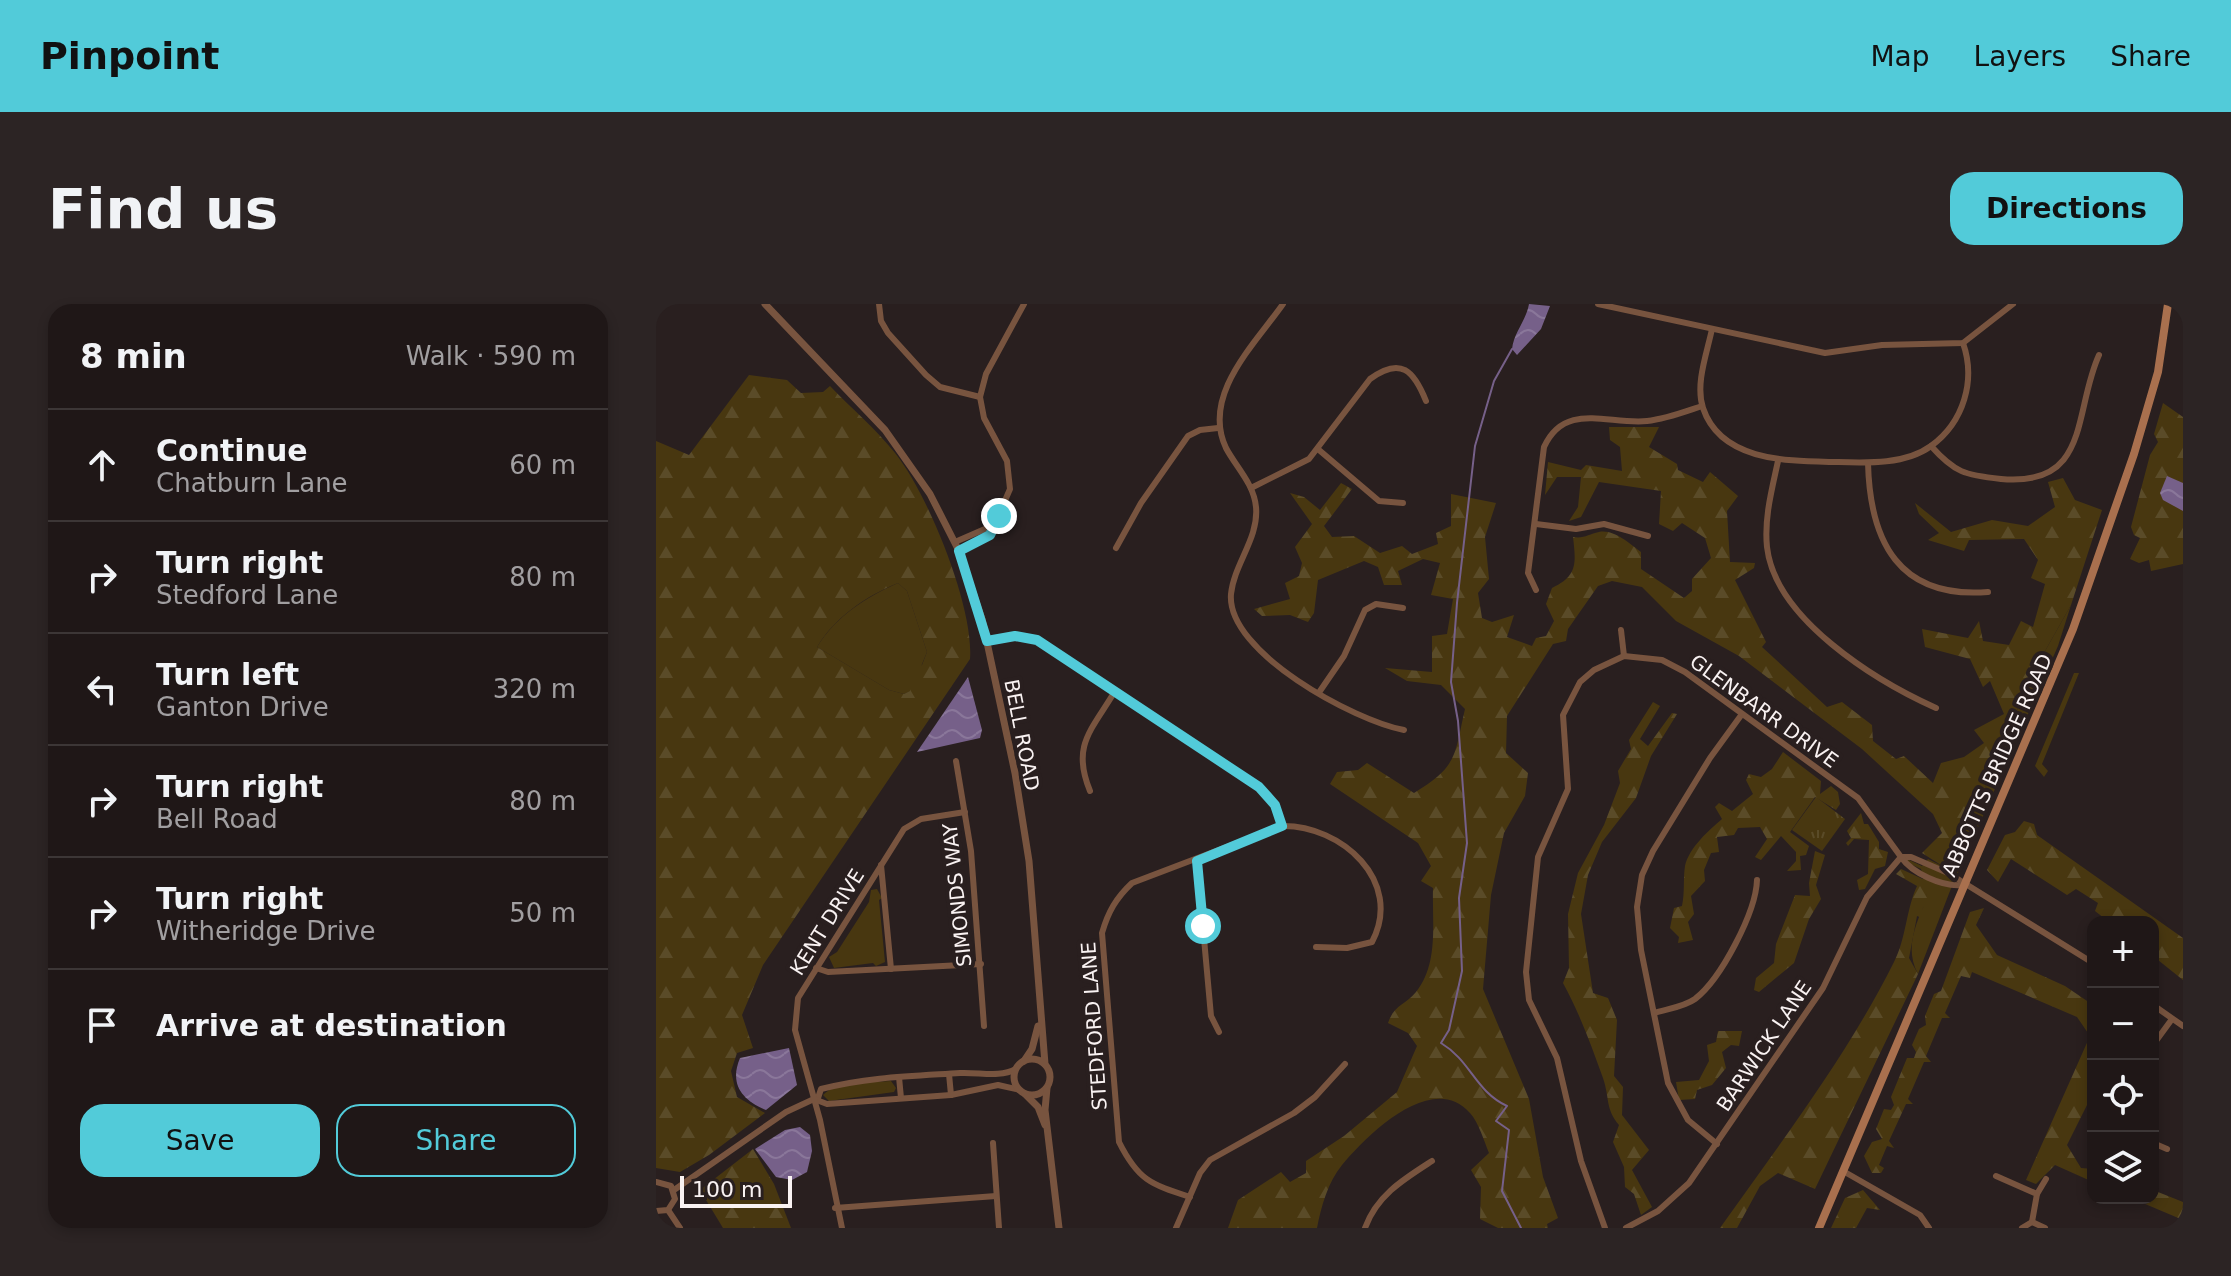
<!DOCTYPE html>
<meta charset="utf-8">
<style>
:root{--surface:#1f1717;--page:#2c2424;--text:#f1f3f6;--muted:#a19fa1;--line:#3c3636;--accent:#52cbd9}
body{margin:0;font-family:"DejaVu Sans",sans-serif;background:var(--page);color:var(--text)}
.controls{position:absolute;right:24px;bottom:24px;display:grid;overflow:hidden;border-radius:16px;box-shadow:0 4px 12px #0003}
.controls button{width:72px;height:72px;display:grid;place-items:center;padding:0;border:0;border-bottom:2px solid var(--line);background:var(--surface);color:var(--text);font:40px sans-serif}
.scale{position:absolute;left:24px;bottom:20px;width:112px;box-sizing:border-box;padding-left:8px;border:4px solid #f9f2f2;border-top:0;font-size:22px;line-height:28px;white-space:nowrap;color:#f9f2f2;-webkit-text-stroke:6px #291f1f;paint-order:stroke}
.stop{position:absolute;width:24px;height:24px;margin:-18px;border:6px solid #52cbd9;border-radius:50%;background:#fff}
.stop.end{background:#52cbd9;border-color:#fff;box-shadow:0 2px 8px #0008}
.list{margin:0;padding:0;list-style:none}
h2{display:flex;justify-content:space-between;align-items:center;height:104px;margin:0;padding:0 32px;font-size:34px}
h2 small{font-size:26px;font-weight:400;color:var(--muted)}
.list li{display:grid;grid-template-columns:52px 1fr auto;gap:24px;align-items:center;box-sizing:border-box;height:112px;padding:0 32px;border-top:2px solid var(--line)}
.list b{display:block;font-size:30px;white-space:nowrap}
.list p{margin:0;font-size:26px;white-space:nowrap;color:var(--muted)}
.list em{font-size:26px;font-style:normal;color:var(--muted)}
.actions{display:flex;gap:16px;padding:24px 32px}
.actions a{flex:1;padding:18px 0;border:2px solid var(--accent);border-radius:24px;text-align:center;font-size:28px;color:var(--accent)}
.actions .main{background:var(--accent);color:#111}
.icon{flex:none;width:44px;height:44px;fill:none;stroke:currentColor;stroke-width:2;stroke-linecap:round;stroke-linejoin:round}
.map{position:relative;flex:none;width:1527px;height:924px;overflow:hidden;border-radius:24px}
header{display:flex;align-items:center;gap:48px;box-sizing:border-box;height:112px;padding:0 40px;background:var(--accent);color:#111}
header strong{font-size:38px}
nav{display:flex;gap:44px;margin-inline-start:auto;font-size:28px}
.intro{display:flex;align-items:center;justify-content:space-between;box-sizing:border-box;height:192px;padding:0 48px}
h1{margin:0;font-size:56px}
.button{padding:20px 36px;border-radius:24px;background:var(--accent);color:#111;font-size:28px;font-weight:700}
main{display:flex;gap:48px;padding:0 48px}
aside{flex:1;background:var(--surface);border-radius:24px;box-shadow:0 4px 12px #0003}
.map>svg:first-child{display:block}
</style>
<header>
<strong>Pinpoint</strong>
<nav><a>Map</a><a>Layers</a><a>Share</a></nav>
</header>
<div class="intro"><h1>Find us</h1><a class="button">Directions</a></div>
<main>
<aside>
<h2>8 min<small>Walk · 590 m</small></h2>
<ul class="list">
<li><svg class="icon" aria-label="ahead" viewBox="0 0 24 24"><path d="M12 20V5M6 11l6-6 6 6"/></svg><div><b>Continue</b><p>Chatburn Lane</p></div><em>60 m</em></li>
<li><svg class="icon" aria-label="right" viewBox="0 0 24 24"><path d="M7 20v-9h11M14 6l5 5-5 5"/></svg><div><b>Turn right</b><p>Stedford Lane</p></div><em>80 m</em></li>
<li><svg class="icon" aria-label="left" viewBox="0 0 24 24"><path d="M17 20v-9H6M10 6l-5 5 5 5"/></svg><div><b>Turn left</b><p>Ganton Drive</p></div><em>320 m</em></li>
<li><svg class="icon" aria-label="right" viewBox="0 0 24 24"><path d="M7 20v-9h11M14 6l5 5-5 5"/></svg><div><b>Turn right</b><p>Bell Road</p></div><em>80 m</em></li>
<li><svg class="icon" aria-label="right" viewBox="0 0 24 24"><path d="M7 20v-9h11M14 6l5 5-5 5"/></svg><div><b>Turn right</b><p>Witheridge Drive</p></div><em>50 m</em></li>
<li><svg class="icon" aria-label="arrive" viewBox="0 0 24 24"><path d="M6 21V4h12l-3 4 3 4H6"/></svg><div><b>Arrive at destination</b></div></li>
</ul>
<div class="actions"><a class="main">Save</a><a>Share</a></div>
</aside>
<div class="map">
<svg width="1527" height="924" viewBox="0 0 1527 924">
<defs>
<pattern id="forest-firs" width="22" height="20" patternUnits="userSpaceOnUse" patternTransform="scale(2)"><rect width="22" height="20" fill="#483710"/><path d="M5 1l3.5 6h-7zM16 11l3.5 6h-7z" fill="#5a4b28"/></pattern>
<pattern id="park-tufts" width="24" height="20" patternUnits="userSpaceOnUse" patternTransform="scale(2)"><rect width="24" height="20" fill="#483710"/><path d="M3 7l-1-3M5 7V3M7 7l1-3M15 17l-1-3M17 17v-4M19 17l1-3" fill="none" stroke="#5a4b28"/></pattern>
<pattern id="water-waves" width="16" height="10" patternUnits="userSpaceOnUse" patternTransform="scale(2)"><rect width="16" height="10" fill="#766089"/><path d="M0 5q4-4 8 0t8 0" fill="none" stroke="#8a779a"/></pattern>
</defs>
<rect width="100%" height="100%" fill="#291f1f"/>
<g fill="#483710">
<path d="M242,279l9,8 20,61 -16,39 -7,3 -15,-4 -72,-43c18,-30 49,-50 81,-64z"/>
<path d="M1415,301l-13,41 -108,245 -32,83c-14,-26 -2,-50 9,-76l-6,-29 -15,-7 1,-3 15,7 6,-7 16,8 7,-10 11,-30 8,-3 62,-150z"/>
<path d="M1418,369h5l-37,91 6,7 -4,6 -9,-11z"/>
<path d="M221,585l5,9 -3,2 6,62 -9,4 -3,-3 -39,5 -5,-11 8,-5 32,-50 2,-12z"/>
<path d="M235,777l5,7 -2,4 -65,9 -6,-6c14,-15 48,-12 68,-14z"/>
</g>
<g fill="url(#forest-firs)" fill-rule="evenodd">
<path d="M93,71l38,5 14,13 22,-1 7,-6c21,22 46,43 65,67 33,41 79,154 75,206l-207,306 -21,50 11,33 -16,5 -6,18 6,26 28,16 -56,42 -29,17 -24,-4v-727l33,14zM242,279l9,8 20,61 -5,13 -12,6v20l-6,3 -15,-4 -72,-43c18,-30 49,-51 81,-64z"/>
<path d="M1507,99l20,14v147l-32,7 -2,-11 -10,3 -9,-4 10,-21 -6,-3 -3,-8 19,-72 8,-13 -4,-8z"/>
<path d="M953,123h50l-10,20 28,17 1,6 25,12 7,-10 28,24 -11,15 3,51 25,1 -1,5 -19,12 31,62 -4,5 65,60 15,-5 30,23 1,16 23,18 8,-3 29,27 8,-20 23,-6 20,-14 -10,-13 30,-16 -14,-33 -7,6 -13,-28 -45,-12 -3,-18 46,9 11,-17 4,20 26,4 12,-24 12,6 12,-43 -14,-6 7,-18 -14,-21 -55,1 -5,11 -36,-11 11,-7 -20,-19 -4,-11 36,29 41,-12 36,6 27,-19 -7,-25 15,-4 12,22 27,10 -31,95 -39,69 -62,150 -8,3 -11,30 -7,10 -22,-14 20,-20 -9,-19 -71,-65 -123,-93 -63,-35 -34,-34 -30,-6 -14,5 -30,43 -2,12 -13,3 -46,72 -1,37 22,20 -3,23 -21,37 -13,62 -8,94 46,110 14,78 15,41 -11,6 1,4h-50l-18,-9 1,-32 -10,-17 18,-17c-5,-12 -10,-30 -19,-40 -38,-43 -103,22 -128,52 -14,17 -21,42 -25,63h-89l10,-28 43,-28 9,10 16,-9v-12l38,-25 53,-44 20,-46 -9,-13 -20,-10c6,-18 17,-18 28,-31 23,-28 16,-70 17,-104l-12,-7 10,-15 -13,-23 -88,-59 7,-12 21,-2 9,-7 47,30c44,-27 40,-36 51,-84l-24,-24 -34,-4 -22,-13 47,4v-36l15,-2 6,-35 -22,-4 9,-32 -17,-4 -25,12 4,14h-18l-6,-18 -14,-6 -46,19 -4,33 -6,9 -18,-7 -28,1 -8,-7 36,-10 -5,-16 14,-7 3,-13 -7,-16 17,-23 -22,-31 14,4 16,13 21,-27 11,6 -28,37 8,11 22,-1 26,17 22,-7 10,8 26,-10 -2,-11 15,-7v-32l45,9 -11,34 4,42 -11,14 4,25 10,4 22,-7 -7,22 25,9 4,-8 10,-2 8,-15 -8,-17 6,-16c26,-12 24,-25 21,-51 11,2 16,-3 26,-5 15,-3 31,12 42,20v17l43,29 8,-7v-12l19,-21 -6,-20 -23,-15 -9,8 -14,-7 2,-33 -62,-9 -18,35 -12,4 9,-14 3,-30h-24l-12,18 3,-33 33,8 5,-5 36,6 -2,-24 -10,-7z"/>
<path d="M997,398l7,4 -20,33 8,7 24,-33 5,1 -26,42 -15,42 -34,44 -14,33 -7,39 12,79 15,5 9,22 -3,56 9,11 -1,28 27,35 -17,20 20,37 -11,8 -7,-21 -9,-7 -1,-20 -11,-25 6,-17c-14,-17 -9,-26 -16,-47 -12,-33 -23,-64 -40,-95l6,-15 -1,-54 10,-41 26,-48 16,-42 -2,-12 13,-22 -2,-9z"/>
<path d="M1127,448l38,29 -1,13 11,-8 7,6 2,12 -4,6 -21,-13 -25,35 19,14 -3,9 -6,1 1,14 -14,1 9,-10v-9l-15,-16 -20,24 -6,-3 12,-18 -7,-12 -22,1 -4,7 -17,2 2,15 -8,1 -7,17 1,11 -14,15 3,18 -6,8 5,18 -15,3 1,-6 -9,-9 4,-20 8,-2c3,-14 1,-27 3,-40 4,-18 24,-36 37,-47l-7,-12 4,-4 13,8 21,-17 -7,-14 3,-6 12,3 11,-8z"/>
<path d="M1205,509l3,11h4l11,18v7l9,3 -3,14 -10,3 -10,20 -6,1 -2,-10 11,-6 1,-34 -15,-1 -6,7 -2,-3 5,-5 -4,-7z"/>
<path d="M1368,517l10,3 3,11 146,103v42l-30,-24v-34h-44l-14,-11 3,-8 -22,-14 -9,6 -56,-36 -13,23 -11,-12 18,-35 10,-3z"/>
<path d="M1159,547l10,4 -9,30 5,14 -12,20 -15,44 -35,29 -5,-2 2,-12 18,-15 2,-19 19,-49 15,1 -1,-13z"/>
<path d="M1245,565l24,11 2,17h4l1,8 -9,2 -1,11 -5,-2 -8,42 9,16 -103,215 -37,-16 -18,13 -23,42h-17c61,-86 127,-172 174,-266 12,-23 12,-52 23,-76l-21,-12z"/>
<path d="M1328,604l-8,17 21,30 68,31 28,19v88l-26,52 14,23 12,1v13l-38,-17 -19,19 -10,-4 64,-144 -13,-19 -105,-45 -2,6 -9,-2 -16,37 5,5h-8l-16,38 5,6h-7l-16,37 5,5h-7l-17,37 5,7 -7,-2 -8,19 5,3 -3,5h-9l-8,-17 8,-14 10,-3 -6,-10 8,-20 7,1 3,-5 -3,-8 16,-39h7l2,-6 -4,-7 7,-16 7,-4 -1,-9 9,-22 7,-3 29,-79z"/>
<path d="M1062,727h24l-3,15 -8,-1 -9,7 4,16 -14,17 -15,5 -2,9 -16,1 -3,-18 23,-2 10,-19 -2,-16 9,-3z"/>
<path d="M97,845l21,35 17,44h-68l-23,-38z"/>
<path d="M1207,886l17,20 -13,-2 -11,20h-25l14,-30z"/>
<path d="M1497,886l30,12v18l-52,-22h22z"/>
</g>
<path fill="url(#park-tufts)" d="M1160,493l29,22 -23,32 -30,-21z"/>
<g fill="url(#water-waves)">
<path d="M873,0l21,2 -9,23 -24,26 -5,-6c2,-17 14,-28 17,-45z"/>
<path d="M1511,172l16,7v28l-20,-11 -3,-7z"/>
<path d="M312,373l14,53 -2,8 -63,14z"/>
<path d="M133,744l8,37 -31,25c-24,-10 -37,-26 -26,-52z"/>
<path d="M144,823l10,8 2,16 -5,21 -15,8 -16,-3 -21,-28 30,-19z"/>
</g>
<g fill="none" stroke-linecap="round" stroke-linejoin="round">
<path stroke="#766089" stroke-width="2" d="M856,45l-18,32 -19,65 -18,157 -6,79 7,39 9,122 -8,55 3,73 -13,59 -8,13c30,18 34,48 66,63l-11,15 13,9 -7,61 19,37"/>
<g stroke="#78543f" stroke-width="6">
<path d="M223,0l2,17 7,12 38,42 14,12 40,10"/>
<path d="M627,0c-28,40 -82,91 -57,144 10,19 28,36 30,59 3,31 -22,57 -25,87 -5,58 124,127 173,136"/>
<path d="M942,0l227,49 57,-8 81,-2 50,-39"/>
<path d="M1056,25c-5,24 -17,55 -9,79 18,54 86,53 132,54 31,1 70,3 96,-16 33,-24 45,-66 32,-103"/>
<path d="M1275,142c24,27 34,29 70,33 90,8 72,-67 98,-124"/>
<path d="M663,146l60,51 24,2"/>
<path d="M1122,157c-6,28 -14,57 -11,86 8,72 109,134 169,161"/>
<path d="M1212,159c2,79 31,136 120,129"/>
<path d="M595,184l58,-29 61,-80c31,-23 44,-8 56,22"/>
<path d="M880,220l40,5 28,-5 44,12"/>
<path d="M299,238l39,-17"/>
<path d="M460,244l25,-45 47,-67 12,-6 18,-2"/>
<path d="M303,247l31,-16 20,-46 -3,-28 -23,-43 -4,-21 6,-23 38,-70"/>
<path d="M880,286l-8,-17 16,-126c21,-46 64,-22 103,-26 19,-2 37,-9 55,-15"/>
<path d="M965,326l3,26"/>
<path d="M331,337l28,-5 22,4 222,147 16,18 7,21"/>
<path d="M664,387l24,-35 21,-46 11,-6 27,4"/>
<path d="M300,457l15,90 13,175"/>
<path d="M434,487c-19,-46 2,-61 25,-100"/>
<path d="M541,557l14,155 8,16"/>
<path d="M225,561l10,104"/>
<path d="M160,664l12,4 153,-8"/>
<path d="M1497,701l30,21"/>
<path d="M998,709c13,-4 30,-6 41,-14 26,-20 61,-87 62,-119"/>
<path d="M1497,741l19,-26"/>
<path d="M293,770l2,21"/>
<path d="M243,773l2,21"/>
<path d="M162,794l3,-9c46,-12 92,-13 139,-16 20,-1 39,5 56,-4"/>
<path d="M337,839l6,85"/>
<path d="M1497,839l14,6"/>
<path d="M1061,840l-29,-24 -20,-37 -27,-133 -4,-43 5,-32 11,-24 57,-93 32,-44"/>
<path d="M1187,867l77,44 9,13"/>
<path d="M1340,872l41,18"/>
<path d="M0,878l15,4 4,13 -7,11 -12,1"/>
<path d="M18,886l112,-78 28,-13 13,5 124,-9 47,-10 22,5"/>
<path d="M534,893c-40,-13 -52,-17 -71,-55l-17,-209c6,-21 14,-35 30,-50l150,-57c59,-1 122,55 90,116l-25,6 -31,-1"/>
<path d="M179,904l161,-12"/>
<path d="M12,906l12,18"/>
<path d="M1376,918l5,-28 9,-15"/>
<path d="M186,924l-22,-108 -25,-90 3,-32 106,-169 17,-10 44,-7"/>
<path d="M520,924l24,-55 10,-13 84,-47 21,-16 30,-33"/>
<path d="M709,924c12,-33 39,-49 67,-67"/>
<path d="M949,924l-24,-67 -24,-103 -28,-58 -3,-28 12,-115 30,-68 -5,-74 17,-33 14,-12 30,-14 38,4 23,12 173,126 43,59h10l37,16 145,90"/>
<path d="M970,924l32,-17 31,-28 134,-195 44,-91 34,-40c11,16 41,30 61,28"/>
<path d="M1366,924l10,-6 13,6"/>
</g>
<g stroke="#78543f" stroke-width="7">
<path d="M109,0l120,126 45,64 29,57 23,68 33,154 14,88 16,203"/>
<circle cx="376" cy="773" r="18"/>
<path d="M368,757l8,-12 6,-23"/>
<path d="M391,784l-2,22 14,118"/>
<path d="M369,790l13,13 7,18"/>
</g>
<path stroke="#a9704e" stroke-width="8" d="M1163,924l254,-599 61,-175 24,-82 10,-68"/>
</g>
<g fill="none" stroke-linecap="round" stroke-linejoin="round">
<path stroke="#52cbd9" stroke-width="10" d="M343,212l-9,19 -31,16 28,90 28,-5 22,4 222,147 16,18 7,21 -85,35 6,65"/>
</g>
<g text-anchor="middle" stroke-width="8" stroke-linejoin="round" paint-order="stroke">
<g font-size="20" fill="#f9f2f2" stroke="#291f1f">
<text transform="translate(1108 407) rotate(36)" y="7">GLENBARR DRIVE</text>
<text transform="translate(366 431) rotate(79)" y="7">BELL ROAD</text>
<text transform="translate(1341 461) rotate(-66)" y="7">ABBOTTS BRIDGE ROAD</text>
<text transform="translate(301 591) rotate(-96)" y="7">SIMONDS WAY</text>
<text transform="translate(171 618) rotate(-58)" y="7">KENT DRIVE</text>
<text transform="translate(438 722) rotate(-94)" y="7">STEDFORD LANE</text>
<text transform="translate(1108 742) rotate(-56)" y="7">BARWICK LANE</text>
</g>
</g>
</svg>
<div class="controls">
<button>+</button>
<button>−</button>
<button><svg class="icon" aria-label="locate" viewBox="0 0 24 24"><circle cx="12" cy="12" r="6"/><path d="M12 2v4M12 18v4M2 12h4M18 12h4"/></svg></button>
<button><svg class="icon" aria-label="layers" viewBox="0 0 24 24"><path d="M12 4l9 5-9 5-9-5zM3 14l9 5 9-5"/></svg></button>
</div>
<div class="scale">100 m</div>
<div class="stop" style="left:547px;top:622px"></div>
<div class="stop end" style="left:343px;top:212px"></div>
</div>
</main>
